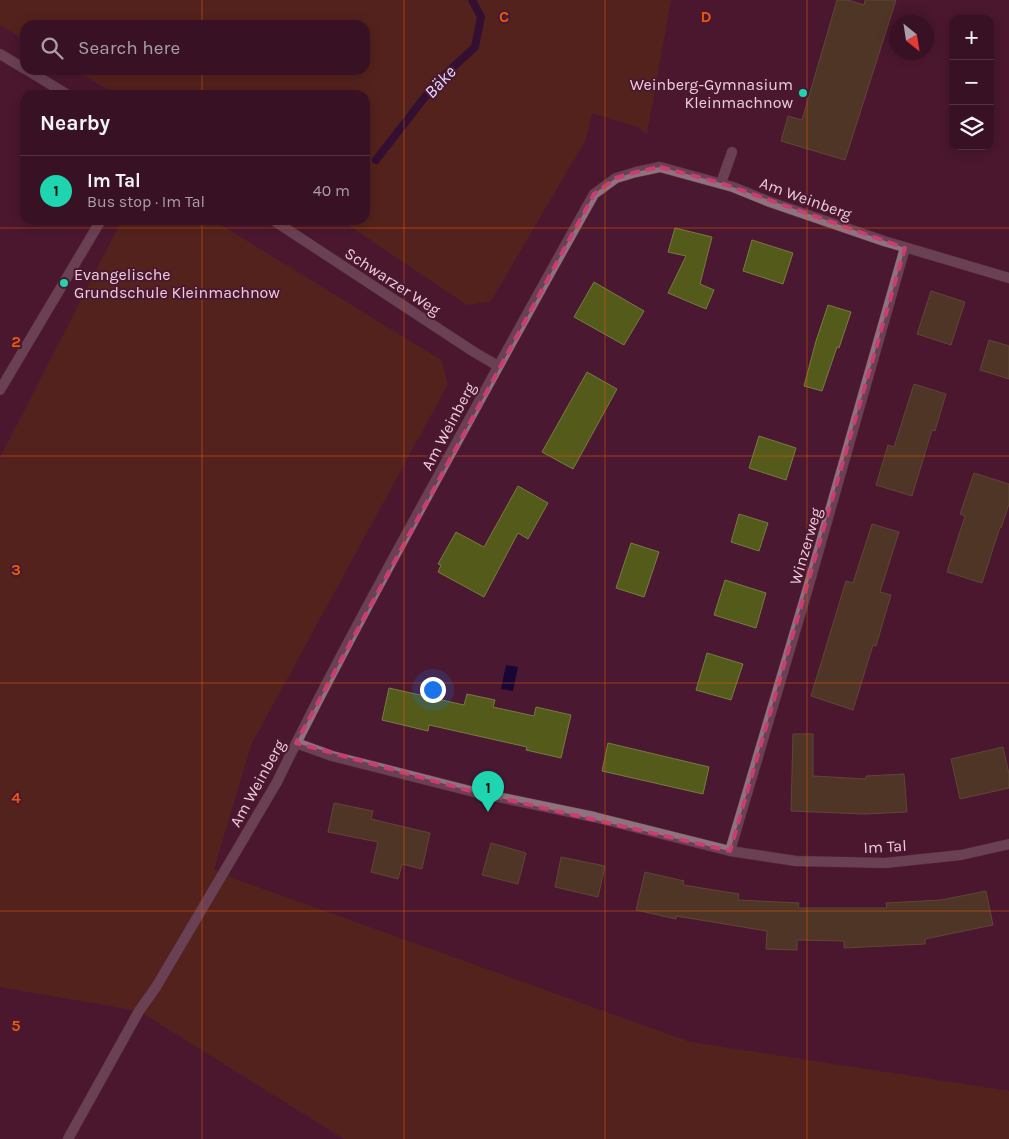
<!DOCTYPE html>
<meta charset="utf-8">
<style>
:root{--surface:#381224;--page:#3f1b2c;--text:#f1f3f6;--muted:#ab9ea6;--line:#523241;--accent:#1ed5b0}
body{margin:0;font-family:Karla,sans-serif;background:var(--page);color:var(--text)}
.controls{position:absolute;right:15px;top:15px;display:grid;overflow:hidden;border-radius:10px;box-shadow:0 2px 12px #0003}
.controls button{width:45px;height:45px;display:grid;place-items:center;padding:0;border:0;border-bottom:1px solid var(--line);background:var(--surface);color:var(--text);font:25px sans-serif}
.compass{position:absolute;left:889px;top:15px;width:45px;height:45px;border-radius:50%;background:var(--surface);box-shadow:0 2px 12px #0003;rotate:150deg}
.you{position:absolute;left:432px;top:689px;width:18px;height:18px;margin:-12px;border:4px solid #fff;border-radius:50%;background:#1a73e8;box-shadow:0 0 0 8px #1a73e833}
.badge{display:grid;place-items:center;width:32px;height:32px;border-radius:50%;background:var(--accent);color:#111;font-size:16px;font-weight:700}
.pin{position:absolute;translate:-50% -41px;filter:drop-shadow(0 1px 2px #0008)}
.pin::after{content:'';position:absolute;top:26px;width:18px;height:15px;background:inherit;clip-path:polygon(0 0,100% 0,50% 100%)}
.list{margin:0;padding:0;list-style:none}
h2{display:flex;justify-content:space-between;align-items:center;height:65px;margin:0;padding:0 20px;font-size:21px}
h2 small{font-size:16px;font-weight:400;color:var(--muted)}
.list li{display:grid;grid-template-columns:32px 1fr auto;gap:15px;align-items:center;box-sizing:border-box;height:70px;padding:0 20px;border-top:1px solid var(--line)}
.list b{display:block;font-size:19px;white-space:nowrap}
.list p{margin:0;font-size:16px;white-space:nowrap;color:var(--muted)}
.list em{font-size:16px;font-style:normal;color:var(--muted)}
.icon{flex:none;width:28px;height:28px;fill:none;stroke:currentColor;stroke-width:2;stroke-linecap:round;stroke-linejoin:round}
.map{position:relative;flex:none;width:1009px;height:1139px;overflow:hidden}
.search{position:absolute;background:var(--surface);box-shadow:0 2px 12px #0003;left:20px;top:20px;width:350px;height:55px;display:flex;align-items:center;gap:12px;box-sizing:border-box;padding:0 18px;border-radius:15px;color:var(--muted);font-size:19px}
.panel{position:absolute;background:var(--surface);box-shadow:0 2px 12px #0003;left:20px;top:90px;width:350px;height:135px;border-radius:15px}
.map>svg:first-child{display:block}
</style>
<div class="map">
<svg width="1009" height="1139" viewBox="0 0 1009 1139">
<rect width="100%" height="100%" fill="#4a1830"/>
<g fill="#5f2f08">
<path d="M0,0h671l-24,134 -9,-7 -46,-14 -6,26 -95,162 -24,4 -126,-85h24v-125h-246l-46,-25h292v-45h-340v15l-25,-15z"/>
<path d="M122,220h91l228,140 7,24 -197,361 -37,124 24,11 452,162 319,49v48h-665l-205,-128 -139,-24v-529z"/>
</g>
<path fill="#180635" d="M506,665l12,2 -5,24 -12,-2z"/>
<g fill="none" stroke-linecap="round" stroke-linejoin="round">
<path stroke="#180635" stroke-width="8" d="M376,160l59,-76 40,-37 6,-30 -9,-17"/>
</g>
<g fill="#545a1a" stroke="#767c41">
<path d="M837,0h11l16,5 1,-5h31l-51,160 -64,-19 7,-25 14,4z"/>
<path d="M675,228l37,9 -12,47 14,6 -8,19 -38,-16 18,-37 -18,-4z"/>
<path d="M752,240l41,13 -10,31 -40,-13z"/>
<path d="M594,282l50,29 -20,34 -50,-28z"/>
<path d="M931,291l34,11 -14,43 -34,-11z"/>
<path d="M828,305l23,7 -12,36 -2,-1 -15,44 -18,-5 12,-45z"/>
<path d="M989,340l20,6v33l-29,-9z"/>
<path d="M587,372l30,17 -44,80 -31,-17z"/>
<path d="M914,384l32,10 -11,37 -3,-1 -20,66 -36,-11 12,-40 6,2z"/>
<path d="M759,436l37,12 -10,32 -37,-12z"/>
<path d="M974,473l35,11v20l-8,24 -1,-1 -18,56 -35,-11 18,-56 -5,-2z"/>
<path d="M518,486l30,17 -20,36 -10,-6 -34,64 -46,-25 3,-7 -3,-1 18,-32 28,15z"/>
<path d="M739,514l29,9 -9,28 -28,-9z"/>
<path d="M872,524l27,8 -19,60 11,3 -15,51 -3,-1 -20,65 -42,-14 35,-115 7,2z"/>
<path d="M631,543l28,9 -15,45 -28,-9z"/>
<path d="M725,580l41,13 -10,35 -42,-13z"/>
<path d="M707,653l36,11 -12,36 -35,-10z"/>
<path d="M389,688l75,17 3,-11 28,6 -2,7 41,9 2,-9 35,8 -10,43 -35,-8 1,-3 -98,-22 -1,6 -46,-11z"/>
<path d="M793,734h20v42l53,3v-3l38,-2 3,38 -43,2 -73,-3z"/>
<path d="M608,743l101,24 -6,27 -101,-23z"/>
<path d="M1003,747l6,27v14l-49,11 -9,-40z"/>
<path d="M334,803l39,8 -2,8 59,14 -8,36 -20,-5 -4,15 -27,-7 7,-30 -50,-10z"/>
<path d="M491,843l35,10 -8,31 -36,-9z"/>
<path d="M561,857l44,9 -7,31 -43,-10z"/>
<path d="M645,872l39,9 -1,4 56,9 -1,6 61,3 -1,5h89l-1,-5 55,-3 45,-9 7,34 -68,14v5l-81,4v-7l-47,-1v10l-31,-1 1,-18 -91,-15v3l-40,-9z"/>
</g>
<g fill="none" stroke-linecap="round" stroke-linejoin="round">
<defs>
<g id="lane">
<path d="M721,183l11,-31"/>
<path d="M0,390l101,-170"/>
<path d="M156,987l121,-205"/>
</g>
<g id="street">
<path d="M0,54l25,15"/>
<path d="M27,70l41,25"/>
<path d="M273,220l201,132 24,14"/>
<path d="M296,743l36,13 142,36 120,25 136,34 66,10 89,2 76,-8 48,-11"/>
<path d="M277,782c42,-87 88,-172 135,-258 60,-110 120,-220 182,-330l22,-16 20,-6 24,-5 73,20 37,15 114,39 125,37"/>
<path d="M730,851l78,-263 97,-340"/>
<path d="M68,1139l71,-128 17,-24"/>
</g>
</defs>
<use href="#lane" stroke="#68384e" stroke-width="11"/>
<use href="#street" stroke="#68384e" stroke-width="11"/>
<use href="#lane" stroke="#8e737d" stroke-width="10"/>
<use href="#street" stroke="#8e737d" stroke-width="10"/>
</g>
<path d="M0 0H1009V1139H0ZM660,167l61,16 184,65 -175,603 -256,-59 -178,-49 298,-549 22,-16 20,-6z" fill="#4a1830" fill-opacity=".55" fill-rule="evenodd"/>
<path fill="none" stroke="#cb3c74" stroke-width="4" stroke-dasharray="10 6" stroke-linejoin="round" d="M660,167l61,16 184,65 -175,603 -256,-59 -178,-49 298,-549 22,-16 20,-6z"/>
<path fill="none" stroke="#e8590c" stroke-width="1" stroke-opacity="0.55" d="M202,0v25M404,0v1139M605,0v1139M807,0v1139M202,70v25M202,220v919M0,228h1009M0,456h1009M0,683h1009M0,911h1009"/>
<g fill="#1ed5b0" stroke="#4a1830" stroke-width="2">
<circle cx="803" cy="93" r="5"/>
<circle cx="64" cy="283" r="5"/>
</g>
<g text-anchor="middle" stroke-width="4" stroke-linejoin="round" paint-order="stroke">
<g font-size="16" fill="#eeccd9" stroke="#4a1830" text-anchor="end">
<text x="793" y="90">Weinberg-Gymnasium<tspan x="793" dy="18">Kleinmachnow</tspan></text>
<text x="74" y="280" text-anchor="start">Evangelische<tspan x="74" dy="18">Grundschule Kleinmachnow</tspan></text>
</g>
<g font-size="16" fill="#eeccd9" stroke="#4a1830">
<text transform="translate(806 198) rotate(20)" y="6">Am Weinberg</text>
<text transform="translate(393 281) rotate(33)" y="6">Schwarzer Weg</text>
<text transform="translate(448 426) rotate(-62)" y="6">Am Weinberg</text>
<text transform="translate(805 546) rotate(-74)" y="6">Winzerweg</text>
<text transform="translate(257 783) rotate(-61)" y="6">Am Weinberg</text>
<text transform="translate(885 846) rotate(-3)" y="6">Im Tal</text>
</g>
<g font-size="18" font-style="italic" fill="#e1dbfd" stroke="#4a1830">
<text transform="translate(440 82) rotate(-47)" y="6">Bäke</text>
</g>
</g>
<g font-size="16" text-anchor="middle" font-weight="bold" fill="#e8590c" stroke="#4a1830" stroke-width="4" stroke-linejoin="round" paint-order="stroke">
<text x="504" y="22">C</text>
<text x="706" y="22">D</text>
<text x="16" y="347">2</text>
<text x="16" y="575">3</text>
<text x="16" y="803">4</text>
<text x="16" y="1031">5</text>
</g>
</svg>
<div class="controls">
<button>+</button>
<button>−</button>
<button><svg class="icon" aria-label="layers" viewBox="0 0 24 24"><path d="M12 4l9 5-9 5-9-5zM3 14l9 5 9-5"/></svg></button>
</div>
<svg class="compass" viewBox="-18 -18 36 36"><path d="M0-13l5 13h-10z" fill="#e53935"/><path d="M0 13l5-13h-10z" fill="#ab9ea6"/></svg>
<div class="you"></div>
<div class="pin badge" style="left:488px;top:812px">1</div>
<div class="search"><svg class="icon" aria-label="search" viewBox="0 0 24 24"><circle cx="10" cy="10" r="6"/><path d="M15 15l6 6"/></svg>Search here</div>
<section class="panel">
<h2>Nearby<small></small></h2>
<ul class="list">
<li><span class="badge">1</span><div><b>Im Tal</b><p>Bus stop · Im Tal</p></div><em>40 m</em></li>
</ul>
</section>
</div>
